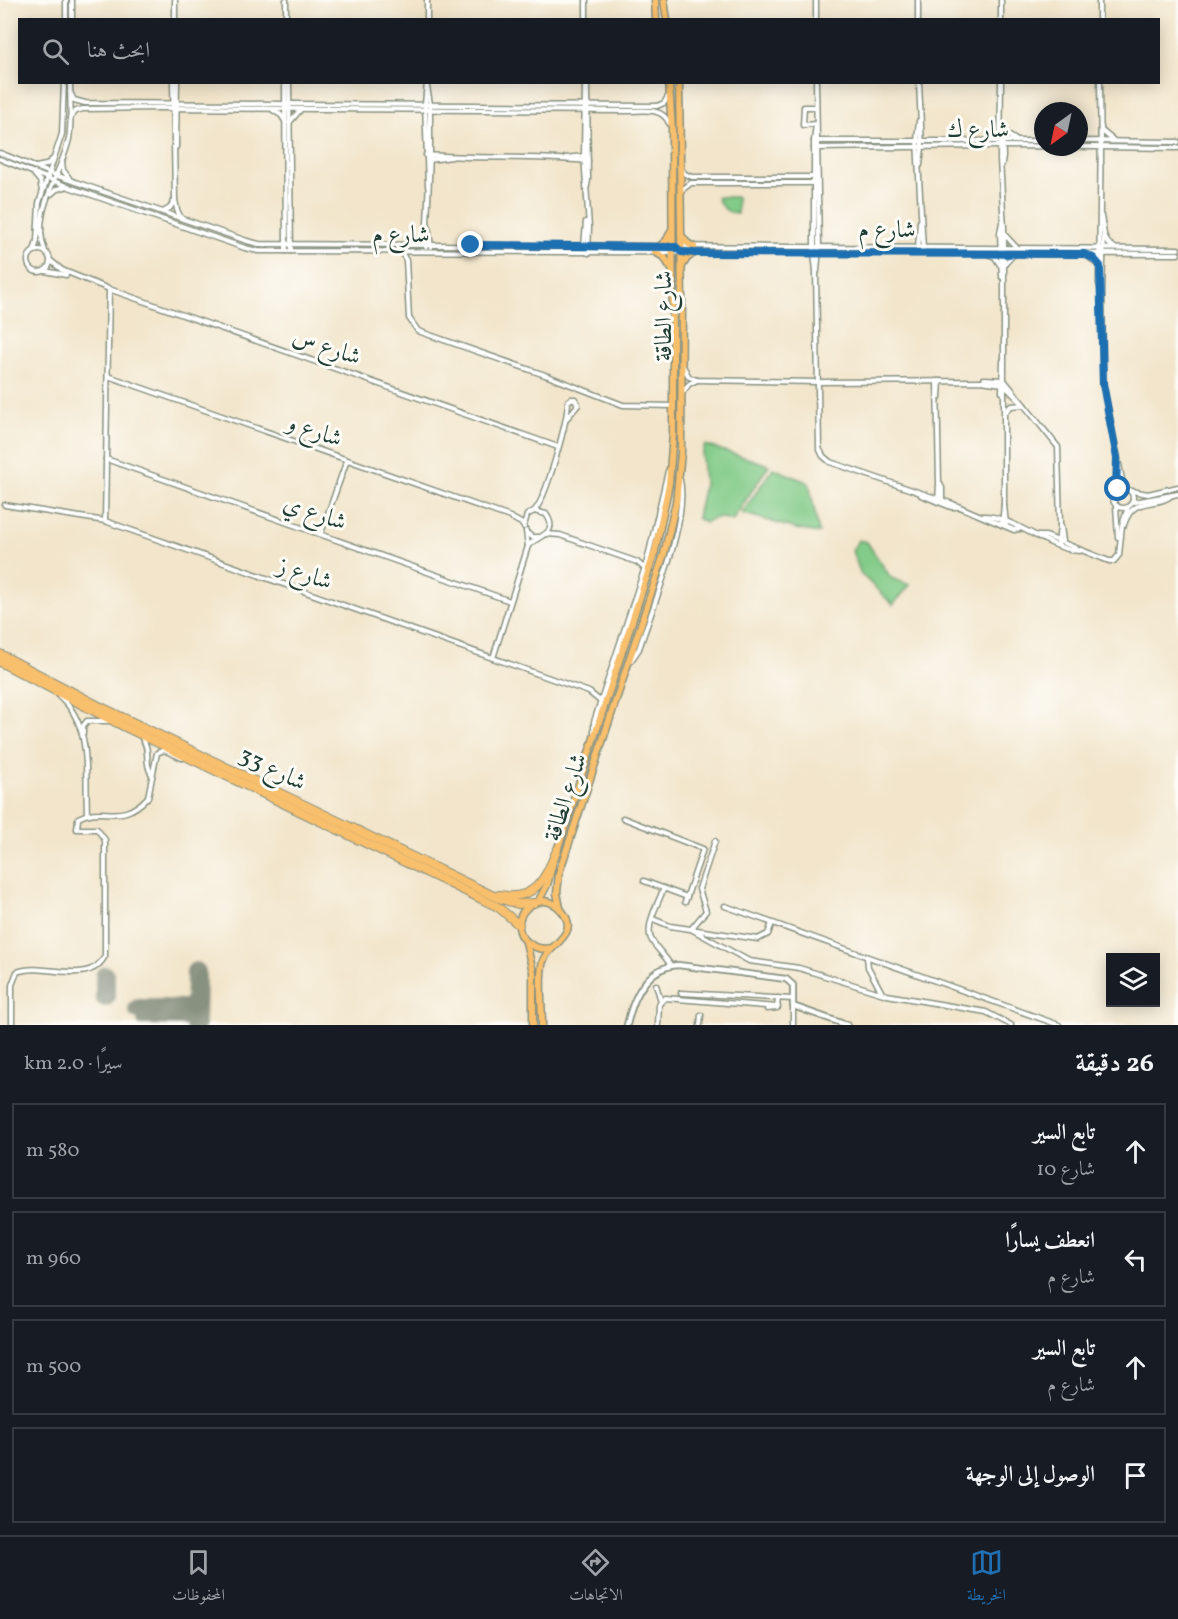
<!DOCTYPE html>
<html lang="ar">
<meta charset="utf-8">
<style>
:root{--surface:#171b24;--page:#242831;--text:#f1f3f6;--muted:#9ea1a6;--line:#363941;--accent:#1f6fb2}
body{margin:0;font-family:Vollkorn,Amiri,serif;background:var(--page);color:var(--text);direction:rtl}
.controls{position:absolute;right:18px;bottom:18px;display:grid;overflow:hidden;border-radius:0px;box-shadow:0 3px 15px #0003}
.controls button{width:54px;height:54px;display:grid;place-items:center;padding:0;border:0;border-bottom:2px solid var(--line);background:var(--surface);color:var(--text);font:30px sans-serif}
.compass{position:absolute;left:1034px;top:102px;width:54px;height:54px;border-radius:50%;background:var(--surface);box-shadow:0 3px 15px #0003;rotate:213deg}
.stop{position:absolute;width:18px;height:18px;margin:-14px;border:4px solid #1f6fb2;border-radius:50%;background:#fff}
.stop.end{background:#1f6fb2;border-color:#fff;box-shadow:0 2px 6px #0008}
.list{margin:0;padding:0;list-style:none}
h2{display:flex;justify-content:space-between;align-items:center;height:78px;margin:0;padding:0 24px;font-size:26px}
h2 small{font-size:20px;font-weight:400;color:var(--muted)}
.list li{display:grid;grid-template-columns:39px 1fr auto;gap:18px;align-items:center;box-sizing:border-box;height:96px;margin:0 12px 12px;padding:0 12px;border:2px solid var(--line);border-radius:0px}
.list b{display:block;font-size:22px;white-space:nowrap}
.list p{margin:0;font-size:20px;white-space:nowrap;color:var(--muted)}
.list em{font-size:20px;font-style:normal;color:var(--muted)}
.icon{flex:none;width:33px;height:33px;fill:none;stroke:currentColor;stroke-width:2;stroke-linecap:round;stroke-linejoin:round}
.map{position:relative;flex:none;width:1178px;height:1025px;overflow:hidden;direction:ltr}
.search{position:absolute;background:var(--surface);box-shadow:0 3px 15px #0003;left:18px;right:18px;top:18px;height:66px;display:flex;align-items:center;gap:15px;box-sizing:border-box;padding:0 21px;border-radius:0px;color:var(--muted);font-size:22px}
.sheet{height:510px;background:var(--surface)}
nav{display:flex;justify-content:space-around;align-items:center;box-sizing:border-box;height:84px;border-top:2px solid var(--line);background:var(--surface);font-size:16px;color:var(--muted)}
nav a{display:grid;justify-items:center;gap:3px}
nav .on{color:var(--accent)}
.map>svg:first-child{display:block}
</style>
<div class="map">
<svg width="1178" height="1025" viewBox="0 0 1178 1025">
<rect width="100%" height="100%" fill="#fdfcf7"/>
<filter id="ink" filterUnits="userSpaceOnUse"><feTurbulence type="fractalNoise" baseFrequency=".0167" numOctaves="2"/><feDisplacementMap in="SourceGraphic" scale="12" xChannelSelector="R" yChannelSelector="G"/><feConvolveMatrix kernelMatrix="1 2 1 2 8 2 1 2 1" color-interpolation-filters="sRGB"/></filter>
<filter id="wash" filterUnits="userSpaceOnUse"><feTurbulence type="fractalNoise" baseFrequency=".008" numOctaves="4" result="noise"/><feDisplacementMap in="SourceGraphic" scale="24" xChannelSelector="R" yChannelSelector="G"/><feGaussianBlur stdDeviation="1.35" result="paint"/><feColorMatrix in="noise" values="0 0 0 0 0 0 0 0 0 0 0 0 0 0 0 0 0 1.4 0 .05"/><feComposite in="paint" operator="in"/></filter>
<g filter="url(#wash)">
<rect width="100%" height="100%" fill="#f2e5cb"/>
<g fill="#82cb88" stroke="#50845e" stroke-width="1.5">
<path d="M720,197h17v17c-10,-2 -16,-6 -20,-16z"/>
<path d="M705,445l64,20 -37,56c-10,-4 -18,-5 -27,2l-8,-5 7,-34 -2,-29z"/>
<path d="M773,468l36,15 10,50 -23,-4 -54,-16z"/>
<path d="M858,540l9,2 24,36 19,7 -17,20 -32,-31 -9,-23z"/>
</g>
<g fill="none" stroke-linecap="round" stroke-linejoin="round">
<path stroke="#889180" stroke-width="8" d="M141,1021l55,1"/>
<g stroke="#889180" stroke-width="20">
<path d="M105,997v-21"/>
<path d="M138,1009h56"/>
<path d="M195,1025l1,-53"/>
</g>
</g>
</g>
<g filter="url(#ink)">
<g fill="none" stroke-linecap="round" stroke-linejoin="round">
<defs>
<g id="minor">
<path d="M286,0v20"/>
<path d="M427,0v20"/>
<path d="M586,0v20"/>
<path d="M918,0v20"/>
<path d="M1001,0v20"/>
<path d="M1099,0v20"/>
<path d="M66,20v-20"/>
<path d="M72,20v-20"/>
<path d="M175,20v-20"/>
<path d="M816,20v-20"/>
<path d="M173,82l2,118 2,10 4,8"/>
<path d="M285,82l1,169"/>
<path d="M289,82l2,169"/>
<path d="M427,82l-2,22 3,82"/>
<path d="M585,82l-1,74 5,71 -1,26"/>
<path d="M587,82l1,98 -1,6"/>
<path d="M816,82l3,165 -2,24"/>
<path d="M919,82l3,65 -2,18"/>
<path d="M1001,82l-1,78 4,68v276l-2,21"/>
<path d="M1100,82l1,81"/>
<path d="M70,92l4,8 11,3 572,3 7,-3 5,-8"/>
<path d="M273,110l8,5 4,6"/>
<path d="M70,118l6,-7 7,-2 77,-1 469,3c15,0 33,-4 40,12"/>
<path d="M919,121l-2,20 6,108"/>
<path d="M289,123l12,-14"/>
<path d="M816,124l-2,17v112l2,18 3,177 4,8 7,6 123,42 61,26 5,-1"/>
<path d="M816,124l-13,1 1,-18h12"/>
<path d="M1101,127l-2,156 2,6"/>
<path d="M1003,128l5,7 9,6"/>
<path d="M1102,131l12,10"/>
<path d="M814,141h229"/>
<path d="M1079,141l99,1"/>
<path d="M176,147l1,-65"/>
<path d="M814,148l186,-2 178,2"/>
<path d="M0,153l55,22 192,66 12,3 919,5"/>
<path d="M426,155c54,4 108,1 162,6"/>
<path d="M565,158l19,-2"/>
<path d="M0,159l69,28 176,61 13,3 920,3"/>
<path d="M429,160l23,-3"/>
<path d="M62,161l1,9 6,8"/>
<path d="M1002,164l1,-7 -1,-33"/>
<path d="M36,167l10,-2 7,-6"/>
<path d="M681,169l4,5 7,3h123"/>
<path d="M34,174l6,7 2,10"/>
<path d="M682,190l9,-7h124"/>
<path d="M51,194l6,-5 8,-2"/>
<path d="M163,212l7,-4 4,-7"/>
<path d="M1101,216l3,18 -2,56 1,94 19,96 5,8"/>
<path d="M1002,222l-2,11 2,44"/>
<path d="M428,225l3,22"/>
<path d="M1005,235l11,12"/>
<path d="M1104,236l4,7 7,5"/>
<path d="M426,247l4,-92v-51l-3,-18"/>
<path d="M584,247l2,-25"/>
<path d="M918,247l2,-25"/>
<circle cx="39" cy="261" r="11"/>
<path d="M34,251l3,-10 2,-38 23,-69 2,-52"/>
<path d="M45,251c-15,-38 16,-76 24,-112 3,-18 1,-38 1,-57"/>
<path d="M401,252l5,8 3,58 9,13 127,44 78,30 50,1"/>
<path d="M988,254l7,3 5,8"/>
<path d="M1087,255l12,11"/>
<path d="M51,261l11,9 47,19 449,158"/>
<path d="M1004,265l11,-12"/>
<path d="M45,271l21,4"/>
<path d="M683,366l6,11 8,3 121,2 163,-1 22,3 18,18"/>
<path d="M108,376l402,141 11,6 3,4"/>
<path d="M984,379l20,1 54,67 2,78 -2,20"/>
<path d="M937,381l2,103 -1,18"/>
<path d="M683,392l6,-8 8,-4"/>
<path d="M1002,392l1,-31"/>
<path d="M939,397l1,-16"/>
<path d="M1005,412l6,-6 13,-1"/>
<path d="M106,459l404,142"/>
<path d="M940,484l2,4v12"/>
<circle cx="1123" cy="498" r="10"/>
<path d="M1116,490l1,-26"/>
<path d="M1132,491l16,3 30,-7"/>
<path d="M921,495l30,12h7"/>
<path d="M1134,502l44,-8"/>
<path d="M5,505l100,16 484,171 11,9"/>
<path d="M1004,505l2,19"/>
<path d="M1116,506l2,31"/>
<path d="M534,511c12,-11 34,-92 34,-110l3,-2h4l3,6 -11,13"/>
<path d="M984,516c29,0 65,34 96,35"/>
<path d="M105,521l4,-232"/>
<path d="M1124,525c9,-31 32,-16 48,-30"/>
<path d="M524,526l3,-11 7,-4 12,3c14,20 -8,21 -18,32"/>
<path d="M1061,526l2,16"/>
<path d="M321,533l26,-73"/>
<path d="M527,533l5,4h8"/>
<path d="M546,534l14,1 77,27 7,6"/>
<path d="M1038,536h8l63,25h5l5,-6 3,-30 6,-18"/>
<path d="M493,658l35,-112 -2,-15"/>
<path d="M630,662l9,-13c13,-41 50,-128 41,-169"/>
<path d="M59,696c34,28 26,79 28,118"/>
<path d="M83,733v-7l4,-5h21"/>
<path d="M594,734v-12l53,-161 21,-90"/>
<path d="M142,738c9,11 2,25 9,35"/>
<path d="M623,818l80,31 -18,53"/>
<path d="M715,841l-16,48 7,22 -15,18 58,32 50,7 88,27 99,17 25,13"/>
<path d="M644,881l43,16"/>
<path d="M664,888c-5,13 -19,37 -13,51 4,8 15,18 20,27"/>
<path d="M725,906l334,119"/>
<path d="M653,919l17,7 88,13 10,-5 4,-11"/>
<path d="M867,957l1,10 14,26"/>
<path d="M656,985l5,16"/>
<path d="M681,993l112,6"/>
<path d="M767,1009l10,-1 1,-10"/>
<path d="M12,1025v-40l5,-13c27,-11 72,16 88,-16v-116l-8,-11h-20l1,-11c27,-14 42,9 70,-21l9,-44 7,-3 18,8"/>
<path d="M658,1025l1,-21 6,-6 113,9"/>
<path d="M700,1025l1,-10"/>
<path d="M793,1025v-19"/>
</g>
<path id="tertiary" d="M627,1025c6,-27 19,-58 51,-60l108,14 7,6v21l54,19"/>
<g id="primary">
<path d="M655,0l1,20"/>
<path d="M664,0l3,20"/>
<path d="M681,235l6,8 7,4"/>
<path d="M659,247l8,-7 4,-9"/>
<path d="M655,252l9,5 7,11"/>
<path d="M682,266l5,-8 7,-5"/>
<path d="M556,854l99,-303 14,-67 4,-50v-83l-1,-221 -3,-48"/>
<path d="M538,902l9,-17 5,-19"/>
<path d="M560,908l-3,-15 2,-20 105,-319 12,-52 5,-49 1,-150 -3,-221"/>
<path d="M526,942l7,30v53"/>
<path d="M542,1025c0,-19 -3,-41 0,-60 3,-21 40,-28 20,-54 -4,-6 -12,-10 -19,-10 -8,1 -16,5 -20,11 -13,21 8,41 29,36"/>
</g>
<g id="trunk">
<path d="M0,654l97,51 401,193 20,6 15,-1"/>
<path d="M0,662l125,65 373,180 21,18"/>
<path d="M499,895c36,7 46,-16 58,-45"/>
</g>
</defs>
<use href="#minor" stroke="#889180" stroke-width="7"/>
<use href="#tertiary" stroke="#889180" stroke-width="8"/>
<use href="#primary" stroke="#889180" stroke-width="9"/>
<use href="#trunk" stroke="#889180" stroke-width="10"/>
<use href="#minor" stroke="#fff" stroke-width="4"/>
<use href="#tertiary" stroke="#fff" stroke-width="4.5"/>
<use href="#primary" stroke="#f8bf6c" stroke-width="6"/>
<use href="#trunk" stroke="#f8bf6c" stroke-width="8"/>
</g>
</g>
<g fill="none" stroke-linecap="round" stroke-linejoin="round" filter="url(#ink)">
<path stroke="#1f6fb2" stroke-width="8" d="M471,245l201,2h4l5,5 13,1 390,1 9,4 7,8 3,118 14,74 -1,33 2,-2"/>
</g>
<g text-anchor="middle" stroke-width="6" stroke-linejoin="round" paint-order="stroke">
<g font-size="24" fill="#1f3d34" stroke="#fdfcf7">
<text x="978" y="137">شارع ك</text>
<text x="887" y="237">شارع م</text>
<text x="401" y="242">شارع م</text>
<text transform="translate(663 316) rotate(-90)" y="8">شارع الطاقة</text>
<text transform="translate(327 346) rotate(19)" y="8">شارع س</text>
<text transform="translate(315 430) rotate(19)" y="8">شارع و</text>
<text transform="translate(315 512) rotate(19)" y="8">شارع ي</text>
<text transform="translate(305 573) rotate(19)" y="8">شارع ز</text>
<text transform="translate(273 768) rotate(26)" y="8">شارع 33</text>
<text transform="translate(565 797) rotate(-72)" y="8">شارع الطاقة</text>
</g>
</g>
</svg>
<div class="controls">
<button><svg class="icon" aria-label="layers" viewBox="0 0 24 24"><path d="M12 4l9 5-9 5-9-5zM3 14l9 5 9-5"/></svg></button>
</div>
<svg class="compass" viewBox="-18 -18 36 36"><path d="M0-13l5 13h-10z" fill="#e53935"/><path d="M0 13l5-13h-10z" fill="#9ea1a6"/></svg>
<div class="stop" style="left:1118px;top:489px"></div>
<div class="stop end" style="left:471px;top:245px"></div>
<div class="search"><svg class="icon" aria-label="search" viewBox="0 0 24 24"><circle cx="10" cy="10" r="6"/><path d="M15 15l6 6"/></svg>ابحث هنا</div>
</div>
<section class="sheet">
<h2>26 دقيقة<small>سيرًا · 2.0 km</small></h2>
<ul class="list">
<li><svg class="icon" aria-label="ahead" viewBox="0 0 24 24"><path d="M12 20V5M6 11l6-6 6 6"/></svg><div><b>تابع السير</b><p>شارع 10</p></div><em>580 m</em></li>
<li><svg class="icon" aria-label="left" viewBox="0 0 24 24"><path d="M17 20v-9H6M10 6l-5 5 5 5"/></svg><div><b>انعطف يسارًا</b><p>شارع م</p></div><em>960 m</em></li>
<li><svg class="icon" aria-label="ahead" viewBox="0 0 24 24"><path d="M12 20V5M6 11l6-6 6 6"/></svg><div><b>تابع السير</b><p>شارع م</p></div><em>500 m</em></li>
<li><svg class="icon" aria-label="arrive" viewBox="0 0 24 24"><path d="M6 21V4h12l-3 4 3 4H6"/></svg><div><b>الوصول إلى الوجهة</b></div></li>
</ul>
</section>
<nav>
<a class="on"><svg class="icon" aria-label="map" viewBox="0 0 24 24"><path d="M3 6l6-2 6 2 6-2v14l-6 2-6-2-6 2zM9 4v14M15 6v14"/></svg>الخريطة</a>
<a><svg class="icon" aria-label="directions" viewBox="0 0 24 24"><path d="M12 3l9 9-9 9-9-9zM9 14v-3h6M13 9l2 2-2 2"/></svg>الاتجاهات</a>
<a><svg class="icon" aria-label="saved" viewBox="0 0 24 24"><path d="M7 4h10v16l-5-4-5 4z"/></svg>المحفوظات</a>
</nav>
